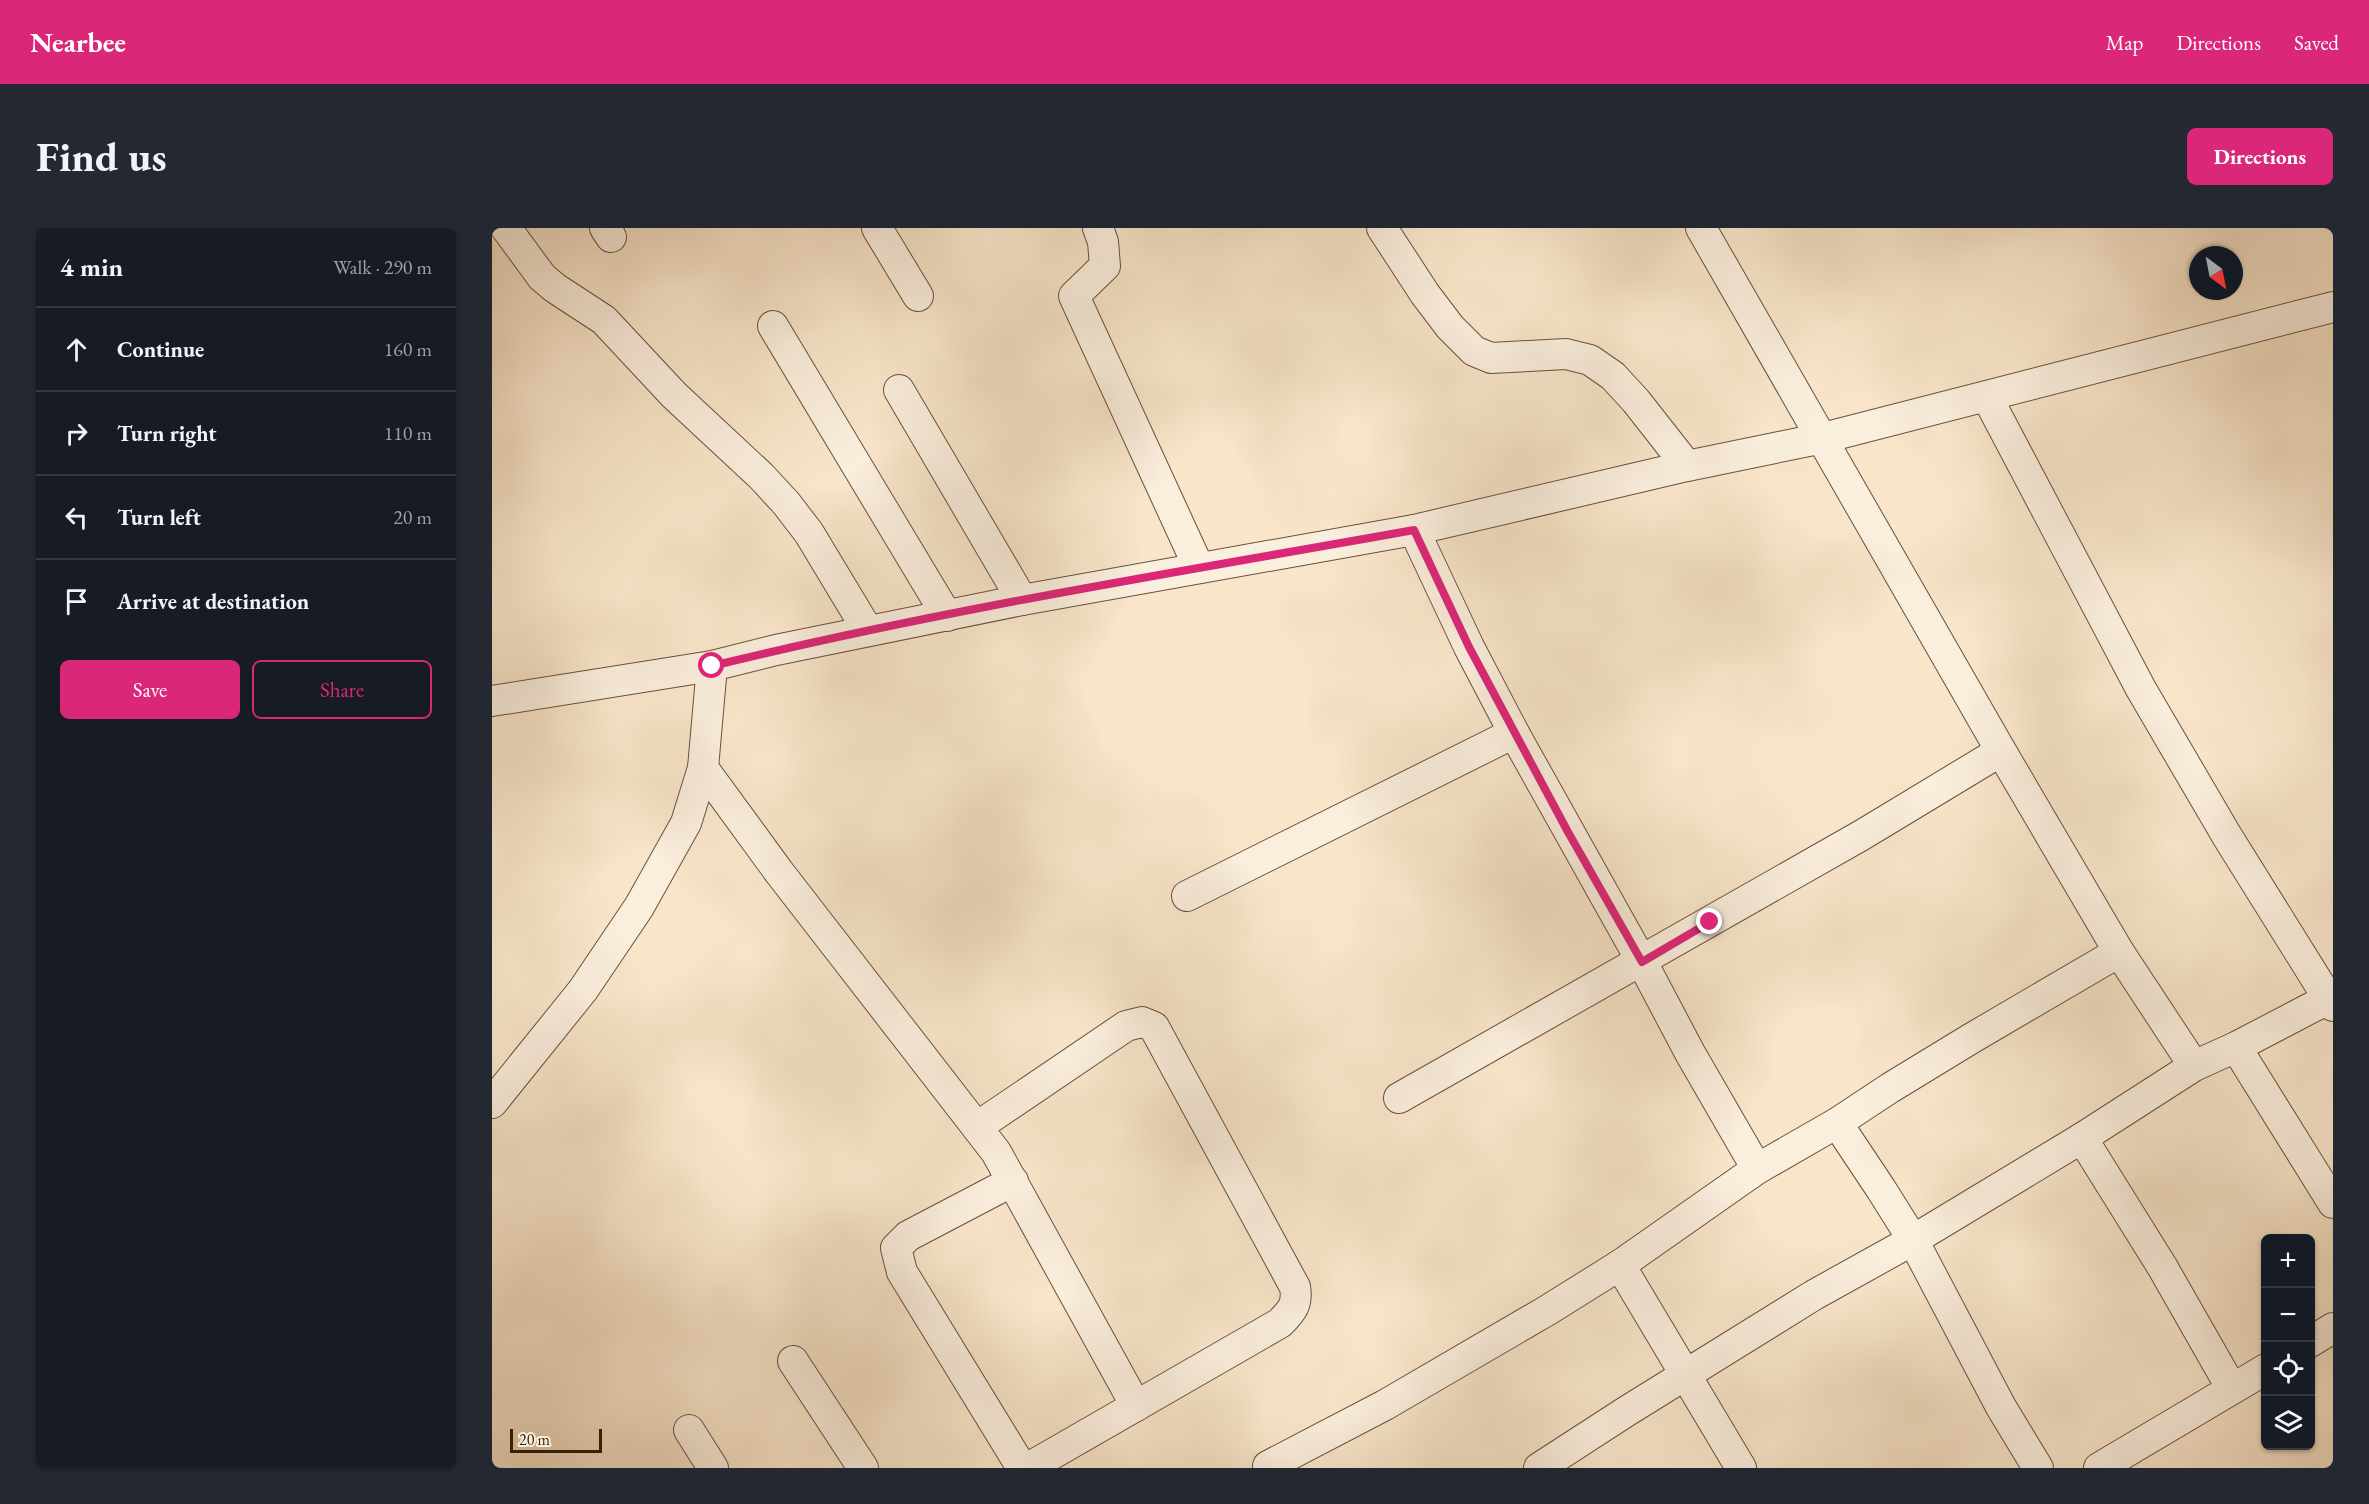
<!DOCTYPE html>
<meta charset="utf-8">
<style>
:root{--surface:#171b24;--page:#242831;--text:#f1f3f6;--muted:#9ea1a6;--line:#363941;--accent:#db2777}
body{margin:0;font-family:"EB Garamond",serif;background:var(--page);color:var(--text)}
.controls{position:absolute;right:18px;bottom:18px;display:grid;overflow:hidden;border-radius:9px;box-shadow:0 2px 4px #0004}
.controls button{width:54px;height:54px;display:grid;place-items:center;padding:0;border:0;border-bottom:2px solid var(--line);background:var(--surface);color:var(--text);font:30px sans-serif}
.compass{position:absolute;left:1697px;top:18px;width:54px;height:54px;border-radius:50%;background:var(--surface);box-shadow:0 2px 4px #0004;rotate:148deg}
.scale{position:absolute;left:18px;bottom:15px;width:92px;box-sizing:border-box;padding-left:6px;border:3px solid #38200a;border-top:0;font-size:16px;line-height:21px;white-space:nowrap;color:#38200a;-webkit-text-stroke:4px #faeedd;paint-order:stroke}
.stop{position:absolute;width:18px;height:18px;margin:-14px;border:4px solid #db2777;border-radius:50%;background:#fff}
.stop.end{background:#db2777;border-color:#fff;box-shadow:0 2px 6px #0008}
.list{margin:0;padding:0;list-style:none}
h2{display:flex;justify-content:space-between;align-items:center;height:78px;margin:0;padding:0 24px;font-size:26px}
h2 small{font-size:20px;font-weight:400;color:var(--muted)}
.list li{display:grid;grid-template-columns:39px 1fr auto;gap:18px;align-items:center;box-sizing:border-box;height:84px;padding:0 24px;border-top:2px solid var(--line)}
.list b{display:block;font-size:22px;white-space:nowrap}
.list em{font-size:20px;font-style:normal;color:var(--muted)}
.actions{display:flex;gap:12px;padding:18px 24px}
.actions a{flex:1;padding:14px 0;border:2px solid var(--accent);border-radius:9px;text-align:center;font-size:21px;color:var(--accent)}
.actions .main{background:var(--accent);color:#fff}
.icon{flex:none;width:33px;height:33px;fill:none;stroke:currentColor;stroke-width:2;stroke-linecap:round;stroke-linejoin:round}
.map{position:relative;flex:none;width:1841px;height:1240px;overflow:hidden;border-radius:9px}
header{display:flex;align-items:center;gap:36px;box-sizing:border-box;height:84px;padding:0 30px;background:var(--accent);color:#fff}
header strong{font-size:28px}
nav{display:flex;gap:33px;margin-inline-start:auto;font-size:21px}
.intro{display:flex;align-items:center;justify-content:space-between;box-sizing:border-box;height:144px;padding:0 36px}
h1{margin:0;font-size:42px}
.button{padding:15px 27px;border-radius:9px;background:var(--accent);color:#fff;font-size:21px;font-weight:700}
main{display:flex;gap:36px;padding:0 36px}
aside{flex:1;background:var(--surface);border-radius:9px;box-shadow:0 2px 4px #0004}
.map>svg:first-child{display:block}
</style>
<header>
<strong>Nearbee</strong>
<nav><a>Map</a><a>Directions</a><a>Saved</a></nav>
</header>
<div class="intro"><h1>Find us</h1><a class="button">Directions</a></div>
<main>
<aside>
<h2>4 min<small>Walk · 290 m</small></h2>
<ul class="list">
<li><svg class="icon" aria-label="ahead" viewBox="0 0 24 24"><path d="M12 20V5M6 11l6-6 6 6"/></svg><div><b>Continue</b></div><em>160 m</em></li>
<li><svg class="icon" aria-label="right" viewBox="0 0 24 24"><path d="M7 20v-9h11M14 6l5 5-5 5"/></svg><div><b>Turn right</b></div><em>110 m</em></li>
<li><svg class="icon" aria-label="left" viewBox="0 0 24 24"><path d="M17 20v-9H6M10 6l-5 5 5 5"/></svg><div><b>Turn left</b></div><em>20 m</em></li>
<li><svg class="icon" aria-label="arrive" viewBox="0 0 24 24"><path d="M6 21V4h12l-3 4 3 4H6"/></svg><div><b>Arrive at destination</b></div></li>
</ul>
<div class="actions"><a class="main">Save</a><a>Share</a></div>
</aside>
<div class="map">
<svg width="1841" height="1240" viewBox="0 0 1841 1240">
<rect width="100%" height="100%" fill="#f8e5ca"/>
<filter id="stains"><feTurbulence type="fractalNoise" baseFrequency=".00333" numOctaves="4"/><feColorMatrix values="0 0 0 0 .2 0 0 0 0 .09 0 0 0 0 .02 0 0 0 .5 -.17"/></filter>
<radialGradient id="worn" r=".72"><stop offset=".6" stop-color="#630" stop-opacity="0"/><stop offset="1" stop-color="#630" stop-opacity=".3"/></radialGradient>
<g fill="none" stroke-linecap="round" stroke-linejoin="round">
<defs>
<g id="minor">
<path d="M14,0l36,49 13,11 49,32 70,75 87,81 25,27 23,30 59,98"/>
<path d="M113,0l6,9"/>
<path d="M385,0l41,68"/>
<path d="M606,0l5,14 2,24 -31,30 125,272"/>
<path d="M890,0l43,66 25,33 24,24 17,7 75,-4 24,6 23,16 23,25 51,65"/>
<path d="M1209,0l300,523 118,201 75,114"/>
<path d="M281,98l174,290"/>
<path d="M407,162l123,210"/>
<path d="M1495,169l154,292 86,147 106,170"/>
<path d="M922,302l55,117 45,86 128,229 48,91 67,116"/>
<path d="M0,473l220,-35 64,-16 246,-50 392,-70 273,-64 136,-28 510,-131"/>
<path d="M211,540l76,104 217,280 140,254"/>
<path d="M695,668l327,-163"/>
<path d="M1744,819l97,156"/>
<path d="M907,870l463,-263 139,-84"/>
<path d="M0,875l91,-113 56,-83 47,-84 17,-55 9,-102"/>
<path d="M1345,895l44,66 32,51 88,167 37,61"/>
<path d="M485,899l149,-101 16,-4 12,5 141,260c3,17 -3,24 -15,36l-252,145"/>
<path d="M1590,910l81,130 69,121"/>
<path d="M521,953l-105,55 -12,12 6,24 120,196"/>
<path d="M1128,1037l121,203"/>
<path d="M1818,1114l23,-14"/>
<path d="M301,1133l70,107"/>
<path d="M197,1202l24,38"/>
<path d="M776,1238l117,-61 163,-95 72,-45 137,-96 80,-46 53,-35 82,-50 147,-86"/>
<path d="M1047,1240l88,-57 187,-116 99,-55 169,-102 112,-72 42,-19 92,-48"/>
<path d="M1607,1240l167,-99"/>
</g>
</defs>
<use href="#minor" stroke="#68513a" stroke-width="32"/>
<use href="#minor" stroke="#faeedd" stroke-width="30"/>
</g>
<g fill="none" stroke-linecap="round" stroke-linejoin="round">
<path stroke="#db2777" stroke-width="8" d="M220,438c232,-57 468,-94 702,-136l55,117 99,185 74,130 68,-40"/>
</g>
<rect width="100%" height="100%" filter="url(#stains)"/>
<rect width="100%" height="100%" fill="url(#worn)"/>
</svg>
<div class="controls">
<button>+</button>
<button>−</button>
<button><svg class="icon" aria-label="locate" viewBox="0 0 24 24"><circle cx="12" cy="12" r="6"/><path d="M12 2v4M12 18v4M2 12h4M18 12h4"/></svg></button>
<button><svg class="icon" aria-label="layers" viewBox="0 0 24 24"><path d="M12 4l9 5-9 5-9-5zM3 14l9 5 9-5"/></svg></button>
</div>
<svg class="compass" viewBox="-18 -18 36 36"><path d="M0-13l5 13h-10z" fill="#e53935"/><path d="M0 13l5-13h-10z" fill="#9ea1a6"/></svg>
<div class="scale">20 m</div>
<div class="stop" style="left:220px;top:438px"></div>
<div class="stop end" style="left:1218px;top:694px"></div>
</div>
</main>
